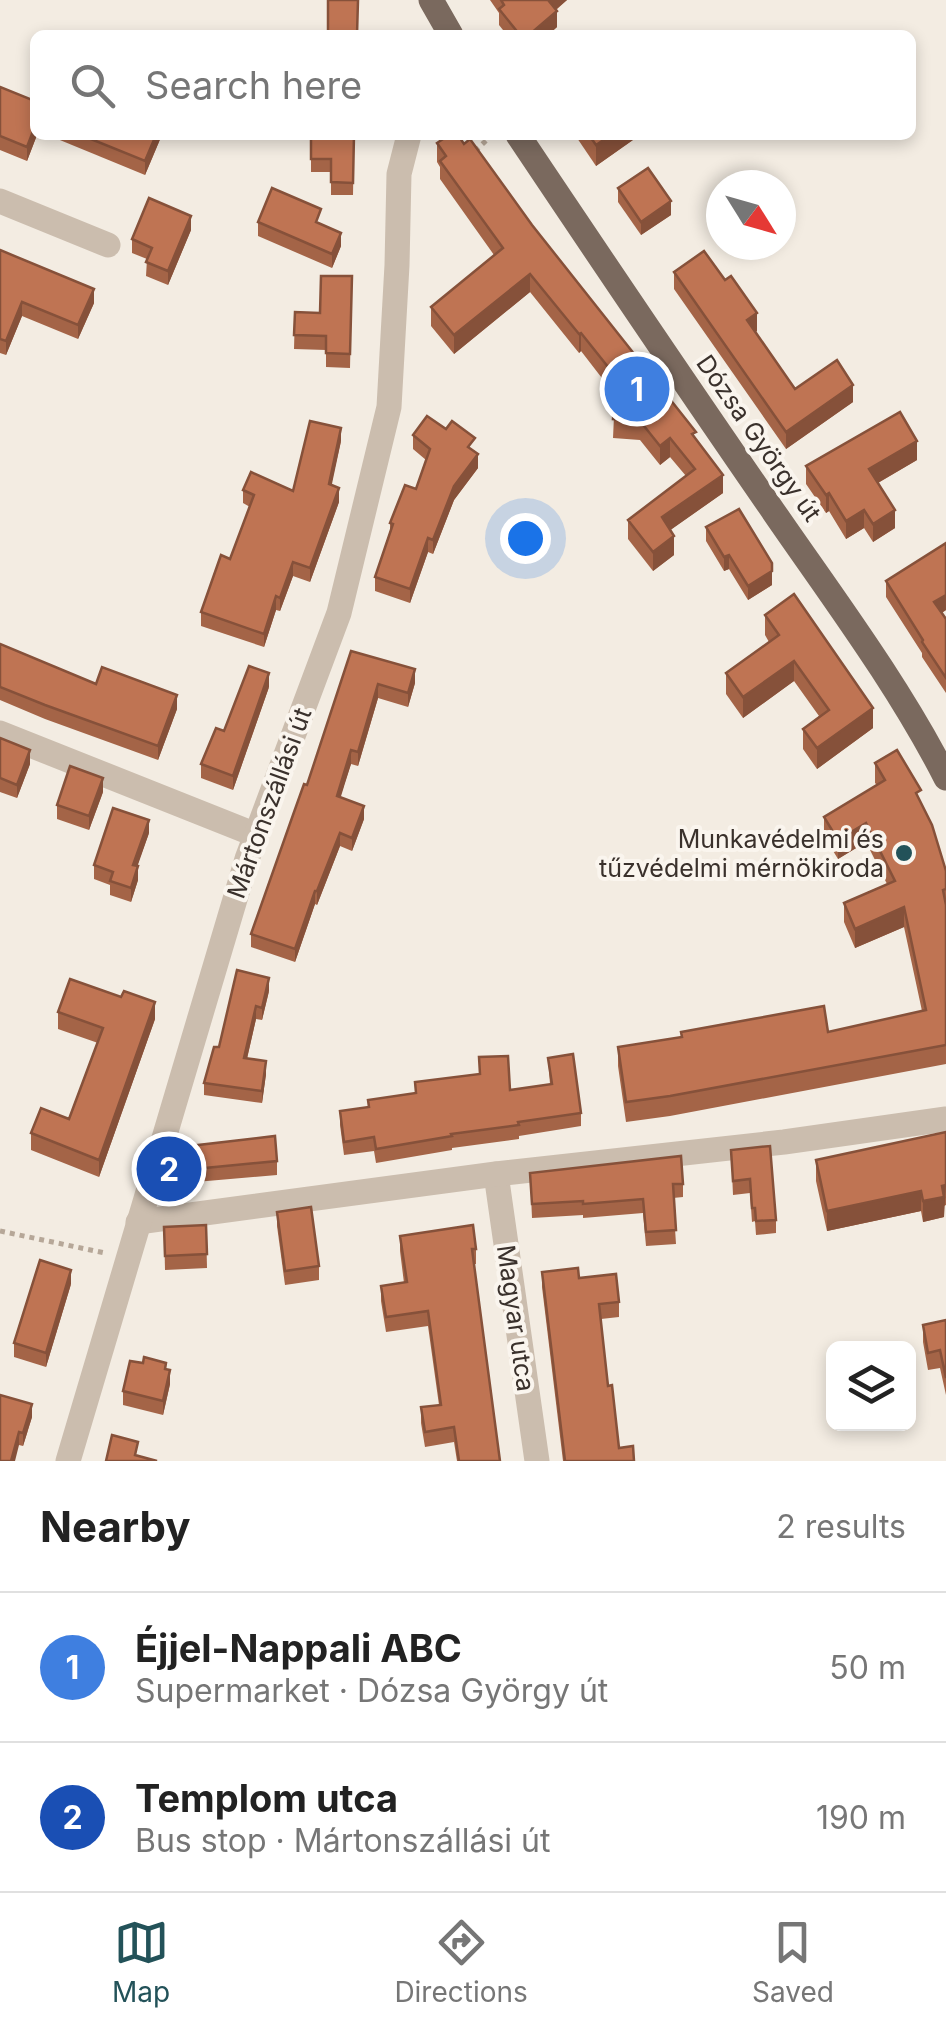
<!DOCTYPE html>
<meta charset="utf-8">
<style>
:root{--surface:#fff;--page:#f6f6f6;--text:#222;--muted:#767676;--line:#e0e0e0;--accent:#235259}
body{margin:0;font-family:Inter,sans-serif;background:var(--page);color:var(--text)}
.controls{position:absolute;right:30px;bottom:30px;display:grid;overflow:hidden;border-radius:15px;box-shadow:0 5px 15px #0003}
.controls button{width:90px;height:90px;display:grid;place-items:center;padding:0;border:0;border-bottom:2px solid var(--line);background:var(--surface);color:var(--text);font:50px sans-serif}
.compass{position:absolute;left:706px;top:170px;width:90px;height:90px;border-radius:50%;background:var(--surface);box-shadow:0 5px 15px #0003;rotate:127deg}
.you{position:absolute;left:525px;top:538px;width:35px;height:35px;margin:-25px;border:8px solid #fff;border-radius:50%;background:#1a73e8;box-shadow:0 0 0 15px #1a73e833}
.badge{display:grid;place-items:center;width:65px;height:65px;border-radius:50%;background:var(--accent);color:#fff;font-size:32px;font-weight:700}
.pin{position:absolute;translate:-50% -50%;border:5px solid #fff;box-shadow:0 2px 10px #0006}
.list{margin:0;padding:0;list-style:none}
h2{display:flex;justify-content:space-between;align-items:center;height:130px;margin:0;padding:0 40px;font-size:42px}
h2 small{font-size:32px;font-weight:400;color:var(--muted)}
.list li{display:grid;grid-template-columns:65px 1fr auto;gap:30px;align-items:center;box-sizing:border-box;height:150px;padding:0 40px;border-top:2px solid var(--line)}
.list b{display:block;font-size:38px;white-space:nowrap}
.list p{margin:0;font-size:32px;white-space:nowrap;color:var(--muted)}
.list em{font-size:32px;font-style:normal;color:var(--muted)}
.icon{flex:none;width:55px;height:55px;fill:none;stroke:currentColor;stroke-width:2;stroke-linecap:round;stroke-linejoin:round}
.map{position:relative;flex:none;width:946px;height:1461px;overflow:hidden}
.search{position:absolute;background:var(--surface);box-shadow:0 5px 15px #0003;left:30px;right:30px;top:30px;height:110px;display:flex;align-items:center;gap:25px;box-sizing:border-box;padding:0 35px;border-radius:15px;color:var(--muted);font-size:38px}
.sheet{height:430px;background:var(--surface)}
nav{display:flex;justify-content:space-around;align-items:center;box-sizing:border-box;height:140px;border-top:2px solid var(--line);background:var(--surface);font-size:28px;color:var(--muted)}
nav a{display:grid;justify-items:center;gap:5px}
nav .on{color:var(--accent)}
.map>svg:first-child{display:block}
</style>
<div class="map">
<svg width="946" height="1461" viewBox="0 0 946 1461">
<rect width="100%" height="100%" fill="#f3ece2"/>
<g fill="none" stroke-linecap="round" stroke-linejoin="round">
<g stroke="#b6a798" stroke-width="5" stroke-dasharray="5 5" stroke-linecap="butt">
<path d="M475,151l17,-16"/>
<path d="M0,1231l105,22"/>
</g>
<g stroke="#cbbdae" stroke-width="25">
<path d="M0,201l108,44"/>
<path d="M0,733l256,102"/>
<path d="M496,1174l41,287"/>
<path d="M138,1222l358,-48 288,-32 162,-23"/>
<path d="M68,1461l179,-602 92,-246 50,-206 8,-142 2,-91 10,-39"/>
</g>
<g stroke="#7a695e" stroke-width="25">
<path d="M431,0l20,35"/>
<path d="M518,135c83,124 166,247 251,370 61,89 128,177 177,273"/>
</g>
</g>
<g fill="#a46447">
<path d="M490,0h77l-11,10 1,17 -9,8h-41l-8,-10v-12z"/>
<path d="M0,87l35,48h2l-10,26 -27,-11z"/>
<path d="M55,135h106v2l-16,38 -90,-37z"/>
<path d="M354,135l-1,60h-22v-23h-20v-34h16z"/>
<path d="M575,135h65l-44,31z"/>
<path d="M437,143l95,82 164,214 27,54 -53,37 4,25 -21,16 -25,-32v-19l58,-44 -16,-19 -10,8 -20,-25 -27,-2 2,-43 -34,-44 -2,2 -49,-61 -76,62 -23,-28v-19l63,-52 -54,-76v-12l-3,-5z"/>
<path d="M618,188l53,27 -30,20 -23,-33z"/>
<path d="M258,222l63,1v1l20,22 -9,22 -74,-32z"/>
<path d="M191,230l-23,55 -22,-9 1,-17 -15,-6v-14z"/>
<path d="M0,250l94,53 -16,36 -56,-23 -16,39 -6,-2z"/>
<path d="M674,272l83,59 -2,1 40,57 58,13 -67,47 -112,-160z"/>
<path d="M352,276l-2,92 -24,-1v-17l-32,-1 1,-37 25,1z"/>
<path d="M413,435l62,16 3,17 -24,32 -21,54 -5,-2 -18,51 -35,-12v-14l15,-46v-8l26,-34 10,-29 -13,-11z"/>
<path d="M341,441l-10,44 8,17 -29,80 -17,-6 -13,35 -4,-1 -12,37 -63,-21v-14l29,-53 20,-52 -7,-4v-13l50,1z"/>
<path d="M917,460l-39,23 17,45 -22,14 -9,-14 -18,11 -17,-28 -3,2 -20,-29v-18z"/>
<path d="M706,527l66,58 -24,15 -19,-31 -5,2 -18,-30z"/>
<path d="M946,543v67l-4,3 4,6v74l-24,-36v-4l-36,-56v-16z"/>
<path d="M765,615l108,113 -56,41 -14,-20v-20l16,-13 -25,-35 -51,37 -17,-24v-21l43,-31 -4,-7z"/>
<path d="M0,644l96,40 81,25 -19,51 -113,-41 -45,-19z"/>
<path d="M351,651l64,32 -7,24 -30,-9 -20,68 -7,-2 -11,33 24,22 -12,32 -12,-5 -23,59 -2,-1 -20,58 -44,-15v-13l56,-149z"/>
<path d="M269,687l-36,103 -32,-12v-14l23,-33z"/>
<path d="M0,738l30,26 -13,34 -17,-6z"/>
<path d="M875,763l46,39 25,69v193l-276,52 -44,6 -8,-56v-19l63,-10v-5h147l94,-21 -18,-84 -49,21 -11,-26v-19l43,-19 -21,-42 -28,17 -14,-23v-19l53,-32 -2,-2z"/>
<path d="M103,792l-14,38 -32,-11v-14z"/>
<path d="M149,833l-12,33 1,14 -7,22 -21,-7v-10l-16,-6v-14z"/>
<path d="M269,991l-7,29 -6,-1 -9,40 19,15 -4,29 -58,-8v-12l15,-36z"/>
<path d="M58,1012l97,7 -56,158 -68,-27v-17l38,-14 29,-76 -40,-14z"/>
<path d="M479,1057l31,33 40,-6 -2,-26 33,55v13l-62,10v3l-67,9v2l-76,13 -2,-12 -30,4 -4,-30v-14l28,-4v-7l47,-7v-11l64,-8z"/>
<path d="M946,1132v73l-2,1v11l-21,5 -2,-11 -94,20 -11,-50v-21z"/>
<path d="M731,1150l45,70v13l-20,2 -1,-14 -3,1 -2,-29 -17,2z"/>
<path d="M277,1161v14l-93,8v-13z"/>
<path d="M530,1173l153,11v13l-10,1 3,46 -30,2 -3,-33 -60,5v-3l-51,3z"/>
<path d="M277,1212l42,54v14l-34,5 -8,-59z"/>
<path d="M206,1225l1,43 -42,2 -1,-43z"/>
<path d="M400,1236l76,13v15h-2l26,197h-43l-3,-19 -29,5 -4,-24v-16l18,-2 -11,-79 -42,6 -5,-31v-15l23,-3 -4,-32z"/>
<path d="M542,1272l37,6 40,24v15l-18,2 7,67 11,62 15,13h-71l-21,-174z"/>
<path d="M71,1284l-25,83 -32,-10v-14z"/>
<path d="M946,1320v75l-6,-27 -12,2 -5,-28v-17z"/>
<path d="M166,1369l4,15 -7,31 -40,-10v-14z"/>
<path d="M0,1395l32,22 -9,29 -4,-1z"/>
</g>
<g fill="#86513a">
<path d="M548,0h19l-19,16z"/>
<path d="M557,11v16l-9,8h-19z"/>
<path d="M35,126v9h2l-10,26v-14z"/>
<path d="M156,135h5v2l-16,38v-14z"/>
<path d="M611,135h29l-44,31v-21z"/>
<path d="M671,201v14l-30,20v-13z"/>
<path d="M191,216v14l-23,55v-14z"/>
<path d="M341,233v13l-9,22v-14z"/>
<path d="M530,274v18l-76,62v-19z"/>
<path d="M94,289v14l-16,36v-14z"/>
<path d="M22,302v14l-16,39v-14z"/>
<path d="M757,313v18l-10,7v-18z"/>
<path d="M581,333v18l-2,2v-19z"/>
<path d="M853,385v17l-67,47v-17z"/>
<path d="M341,428v13l-12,57v-14z"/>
<path d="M670,438v19l-10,8v-19z"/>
<path d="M917,441v19l-48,28v-19z"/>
<path d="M478,454v14l-24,32 -21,54v-14l21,-54z"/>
<path d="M723,475v18l-61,43v-19z"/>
<path d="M339,488v14l-29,80v-14z"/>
<path d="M829,493v18l-3,2v-18z"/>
<path d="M864,510v18l-18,11v-18z"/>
<path d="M895,510v18l-22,14v-18z"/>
<path d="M674,536v19l-21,16v-19z"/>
<path d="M428,538v14l-18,51v-14z"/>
<path d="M729,555v14l-5,2v-14z"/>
<path d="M293,562v14l-13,35v-13z"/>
<path d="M772,571v14l-24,15v-14z"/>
<path d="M946,595v15l-12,7v-15z"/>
<path d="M276,596v14l-12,37v-13z"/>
<path d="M794,661v20l-51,37v-21z"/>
<path d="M415,669v14l-7,24v-14z"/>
<path d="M269,673v14l-36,103v-14z"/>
<path d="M378,684v14l-20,68v-14z"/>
<path d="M177,695v14l-19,51v-14z"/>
<path d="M873,708v20l-56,41v-21z"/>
<path d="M30,750v14l-13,34v-13z"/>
<path d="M351,750v14l-14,45v-13z"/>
<path d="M103,778v14l-14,38v-14z"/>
<path d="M364,806v13l-12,32v-13z"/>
<path d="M149,820v13l-16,46v-14z"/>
<path d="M866,823v19l-28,17v-19z"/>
<path d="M340,833v13l-23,59v-14z"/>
<path d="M138,866v14l-7,22v-14z"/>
<path d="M315,891v13l-20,58v-13z"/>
<path d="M904,907v20l-49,21v-19z"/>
<path d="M269,978v13l-7,29v-12z"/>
<path d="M155,1002v17l-56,158v-17z"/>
<path d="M256,1006v13l-12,52v-13z"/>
<path d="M266,1061v13l-4,29v-12z"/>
<path d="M946,1185l-2,32 -21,5v-21l19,-15z"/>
<path d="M921,1191v20l-94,20v-20z"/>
<path d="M71,1270v14l-25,83v-14z"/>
<path d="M170,1370v14l-7,31v-14z"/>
<path d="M32,1404v13l-9,29v-13z"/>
<path d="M19,1432v13l-4,16h-4z"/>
</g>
<g fill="#bf7453" stroke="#86513a" stroke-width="2.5">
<path d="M328,0h30l-1,35h-29z"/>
<path d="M501,0h47l9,11 -28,24h-9l-21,-26 5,-4z"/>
<path d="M0,87l35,14v25l-8,21 -27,-11z"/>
<path d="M81,135h75l-11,26z"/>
<path d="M327,135h27l-1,48 -22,-1v-23h-20v-21h16z"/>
<path d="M449,135h9l6,9 6,-5 62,86 164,207 -4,2 31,41 -61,42 12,19 -21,16 -25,-32 67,-51 -25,-31 -10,8 -20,-25 -27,-2 3,-42 -35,-44 -2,1 -49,-60 -76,61 -23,-28 72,-59 -63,-87 6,-5 -9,-13z"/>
<path d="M589,135h22l-15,10z"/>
<path d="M648,168l23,33 -30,21 -23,-34z"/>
<path d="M272,188l49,21 -5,13 25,11 -9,21 -74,-32z"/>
<path d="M149,198l42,18 -23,55 -22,-9 6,-14 -20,-9z"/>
<path d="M0,250l94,39 -16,36 -56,-23 -16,39 -6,-2z"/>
<path d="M704,251l21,29 6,-4 26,37 -10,7 48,69 42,-29 16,25 -67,47 -112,-160z"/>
<path d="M321,276h31l-2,78 -24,-1v-17l-32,-1 1,-23 25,1z"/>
<path d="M900,412l17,29 -48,28 26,41 -22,14 -9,-14 -18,11 -17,-28 -3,2 -20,-29z"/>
<path d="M427,416l19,13 6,-8 23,17 -7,9 10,7 -24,32 -21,54 -5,-2 -18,51 -35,-12 18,-53 -3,-1 15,-38 11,4 14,-40 -17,-14z"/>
<path d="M310,421l31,7 -12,56 10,4 -29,80 -17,-6 -13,36 -4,-2 -12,38 -63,-22 20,-57 9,4 24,-64 -11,-5 8,-18 42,19z"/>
<path d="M739,509l33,54v8l-24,15 -19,-31 -5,2 -18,-30z"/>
<path d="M946,543v52l-12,7 12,17v59l-24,-36 1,-2 -37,-59z"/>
<path d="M794,594l79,114 -56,40 -14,-19 26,-19 -35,-49 -51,36 -17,-24 53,-38 -14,-20z"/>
<path d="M0,644l96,40 6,-17 75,28 -19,51 -113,-41 -45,-18z"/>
<path d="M351,651l64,18 -7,24 -30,-9 -20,68 -7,-2 -14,46 27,10 -12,32 -12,-5 -23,58h-2l-20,58 -44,-15 42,-119 11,-31 3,1z"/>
<path d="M249,666l20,7 -36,103 -32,-12 15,-36 8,3z"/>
<path d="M0,738l30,12 -13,35 -17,-7z"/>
<path d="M897,750l24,40 -5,3 16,32 14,46v18l-3,1 3,15v140l-276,51 -44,6 -8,-55 64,-10 -1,-5 143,-26 4,26 98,-22 -22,-103 -49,22 -11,-26 51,-22 -29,-58 -28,17 -14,-23 61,-37 -10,-17z"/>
<path d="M70,766l33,12 -14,38 -32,-11z"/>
<path d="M113,808l36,12 -16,45 5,1 -7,22 -21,-7 3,-9 -19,-7z"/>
<path d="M237,970l32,8 -7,30 -6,-2 -12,52 22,3 -4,30 -58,-8 10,-36h5z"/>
<path d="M70,979l51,18 3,-6 31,11 -56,158 -68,-27 10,-25 28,11 34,-91 -45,-16z"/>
<path d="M573,1054l8,59 -63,9 1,3 -68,9 1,2 -76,13 -2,-12 -30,5 -4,-31 29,-4 -1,-7 48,-7 -1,-11 65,-8 -1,-17 29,-1 2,34 42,-6 -4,-26z"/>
<path d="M946,1132v53l-4,1 2,11 -21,4 -2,-10 -94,20 -11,-51z"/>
<path d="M275,1136l2,25 -93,9 6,-24z"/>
<path d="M770,1146l6,74 -20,1 -1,-13h-3l-2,-29 -17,2 -2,-31z"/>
<path d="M681,1156l2,28h-10l3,46 -30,2 -3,-33 -60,5v-3l-51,3 -2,-31z"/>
<path d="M311,1207l8,59 -34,5 -8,-59z"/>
<path d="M206,1225l1,29 -42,2 -1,-29z"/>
<path d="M473,1225l3,24h-4l28,212h-41l-5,-34 -29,5 -4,-25 20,-2 -13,-94 -42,6 -5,-31 26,-4 -7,-46z"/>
<path d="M40,1260l31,10 -25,83 -32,-10z"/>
<path d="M578,1268l1,10 37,-4 3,28 -20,2 9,82 4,-1 7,63 14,-2 1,15h-69l-23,-189z"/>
<path d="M946,1320v58l-6,-28 -12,3 -5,-28z"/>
<path d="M144,1357l22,6 -1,6 5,1 -7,31 -40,-10 7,-30 13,2z"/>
<path d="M0,1395l32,9 -9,29 -4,-1 -8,29h-11z"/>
<path d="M112,1435l26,7 -3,13 22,6h-51z"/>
</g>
<circle fill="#235259" stroke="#faf5ee" stroke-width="4" cx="904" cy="853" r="10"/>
<g text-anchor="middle" stroke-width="8" stroke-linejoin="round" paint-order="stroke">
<g font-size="25" fill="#3a312c" stroke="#faf5ee">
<text transform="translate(759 438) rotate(55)" y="9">Dózsa György út</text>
<text transform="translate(269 803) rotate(-70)" y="9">Mártonszállási út</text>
<text transform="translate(516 1318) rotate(82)" y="9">Magyar utca</text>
</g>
<g font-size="25" fill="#3a312c" stroke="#faf5ee" text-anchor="end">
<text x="884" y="848">Munkavédelmi és<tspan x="884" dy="29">tűzvédelmi mérnökiroda</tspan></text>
</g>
</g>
</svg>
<div class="controls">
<button><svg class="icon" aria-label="layers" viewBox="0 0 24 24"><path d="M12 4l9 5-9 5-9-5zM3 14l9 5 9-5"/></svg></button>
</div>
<svg class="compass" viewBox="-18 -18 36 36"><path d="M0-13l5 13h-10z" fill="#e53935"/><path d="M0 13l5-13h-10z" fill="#767676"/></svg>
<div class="you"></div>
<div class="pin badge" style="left:637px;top:389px;background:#3f7fe0">1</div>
<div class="pin badge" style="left:169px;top:1169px;background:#1a4fb4">2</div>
<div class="search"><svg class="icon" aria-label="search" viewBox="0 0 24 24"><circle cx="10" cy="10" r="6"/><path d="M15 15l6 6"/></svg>Search here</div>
</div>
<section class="sheet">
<h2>Nearby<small>2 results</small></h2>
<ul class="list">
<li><span class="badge" style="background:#3f7fe0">1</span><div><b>Éjjel-Nappali ABC</b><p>Supermarket · Dózsa György út</p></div><em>50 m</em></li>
<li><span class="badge" style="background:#1a4fb4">2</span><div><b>Templom utca</b><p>Bus stop · Mártonszállási út</p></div><em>190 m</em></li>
</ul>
</section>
<nav>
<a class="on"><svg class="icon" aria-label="map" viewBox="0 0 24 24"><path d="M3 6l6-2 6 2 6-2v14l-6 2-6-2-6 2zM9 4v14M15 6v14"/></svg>Map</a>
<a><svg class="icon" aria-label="directions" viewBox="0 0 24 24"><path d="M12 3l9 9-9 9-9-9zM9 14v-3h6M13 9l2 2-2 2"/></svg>Directions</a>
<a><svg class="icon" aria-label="saved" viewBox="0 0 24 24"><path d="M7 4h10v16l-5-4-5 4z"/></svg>Saved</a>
</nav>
